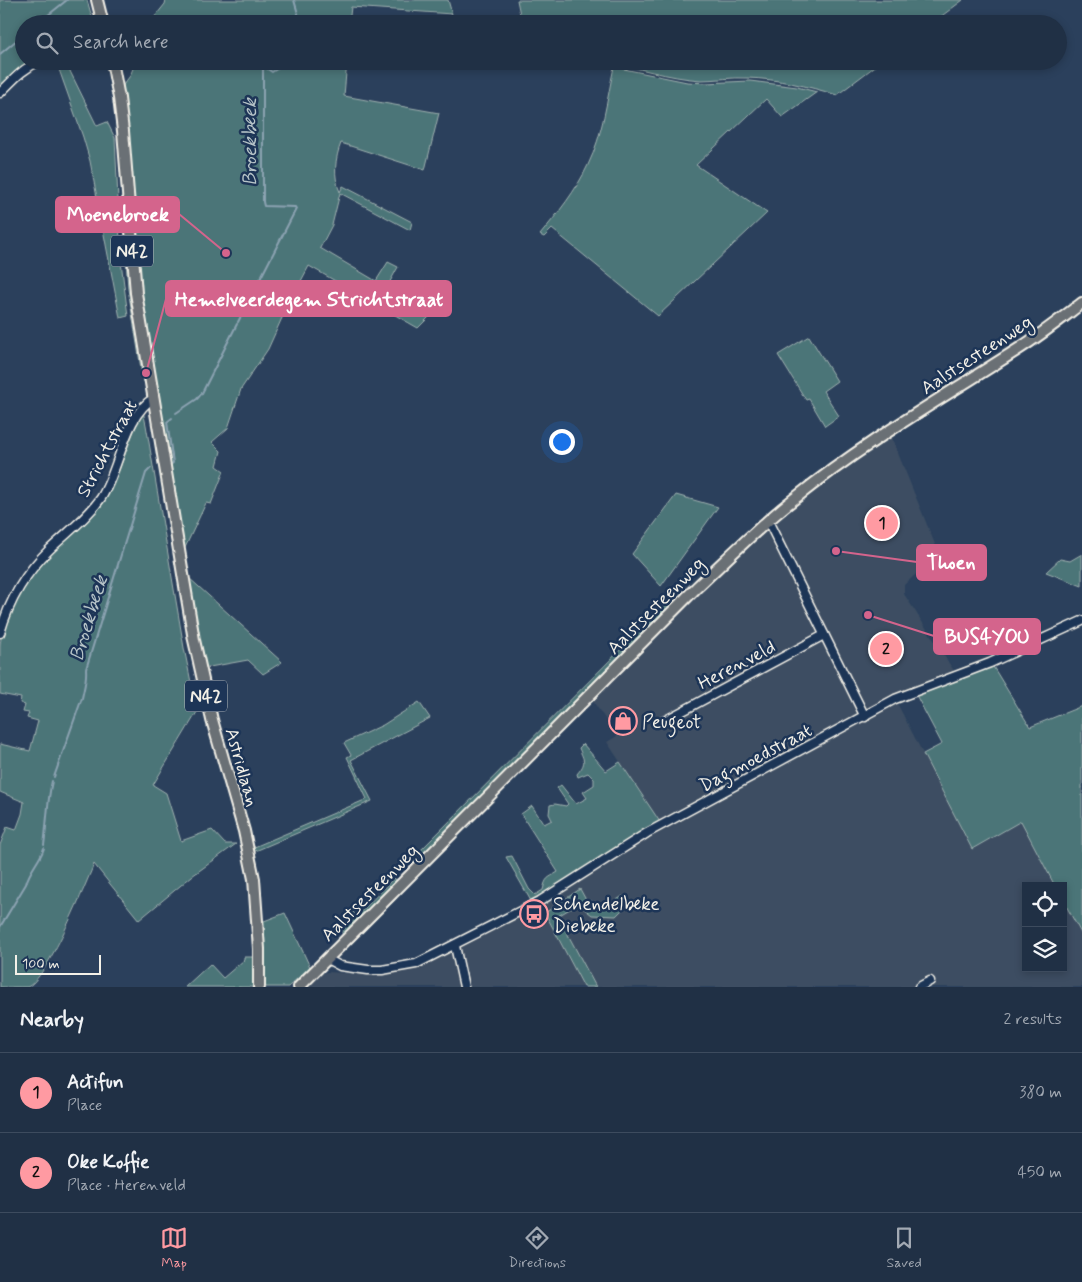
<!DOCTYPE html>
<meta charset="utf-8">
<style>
:root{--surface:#203045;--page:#28384c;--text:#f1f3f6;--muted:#a2a9b3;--line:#3d4b5e;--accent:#ff9aa2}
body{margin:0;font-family:Mynerve,sans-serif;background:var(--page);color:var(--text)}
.controls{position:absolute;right:15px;bottom:15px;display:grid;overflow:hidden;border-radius:0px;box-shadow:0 2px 8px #0003}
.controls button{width:45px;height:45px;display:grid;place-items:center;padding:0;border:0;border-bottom:1px solid var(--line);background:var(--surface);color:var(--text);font:25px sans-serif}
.scale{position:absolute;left:15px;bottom:12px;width:86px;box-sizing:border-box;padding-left:5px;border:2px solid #f4f1e8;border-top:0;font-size:14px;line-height:18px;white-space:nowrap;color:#f4f1e8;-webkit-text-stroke:4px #1d3557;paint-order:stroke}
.you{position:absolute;left:561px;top:441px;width:18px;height:18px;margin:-12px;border:4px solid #fff;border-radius:50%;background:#1a73e8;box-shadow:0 0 0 8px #1a73e833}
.badge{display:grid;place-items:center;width:32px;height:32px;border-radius:50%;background:var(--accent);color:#111;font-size:16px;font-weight:700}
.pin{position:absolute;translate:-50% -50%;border:2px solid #fff;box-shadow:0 1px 5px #0006}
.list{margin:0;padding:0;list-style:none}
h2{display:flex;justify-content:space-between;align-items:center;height:65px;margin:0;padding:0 20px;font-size:21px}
h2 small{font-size:16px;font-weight:400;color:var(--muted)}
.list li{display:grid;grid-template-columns:32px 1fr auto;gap:15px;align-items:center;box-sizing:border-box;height:80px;padding:0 20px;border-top:1px solid var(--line)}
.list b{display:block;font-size:19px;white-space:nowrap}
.list p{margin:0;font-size:16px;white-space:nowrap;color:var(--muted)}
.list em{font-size:16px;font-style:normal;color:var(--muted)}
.icon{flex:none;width:28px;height:28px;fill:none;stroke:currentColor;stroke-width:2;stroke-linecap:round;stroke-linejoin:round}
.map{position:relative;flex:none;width:1082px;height:987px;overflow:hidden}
.search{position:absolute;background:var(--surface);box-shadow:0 2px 8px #0003;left:15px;right:15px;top:15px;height:55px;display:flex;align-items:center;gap:12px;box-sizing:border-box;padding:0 18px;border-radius:28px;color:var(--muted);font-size:19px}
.sheet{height:225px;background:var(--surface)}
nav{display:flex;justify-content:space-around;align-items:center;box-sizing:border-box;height:70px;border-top:1px solid var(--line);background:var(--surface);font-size:14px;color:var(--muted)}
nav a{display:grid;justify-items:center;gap:2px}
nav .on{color:var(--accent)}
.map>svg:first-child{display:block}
</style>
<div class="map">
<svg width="1082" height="987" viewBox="0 0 1082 987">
<rect width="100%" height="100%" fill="#2b405c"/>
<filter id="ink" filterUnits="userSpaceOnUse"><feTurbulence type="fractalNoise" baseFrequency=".02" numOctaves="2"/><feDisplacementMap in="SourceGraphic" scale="10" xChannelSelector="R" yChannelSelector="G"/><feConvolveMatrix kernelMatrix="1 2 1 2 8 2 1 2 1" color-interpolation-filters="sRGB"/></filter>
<g filter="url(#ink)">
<g fill="#3c4d62">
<path d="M891,436l52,128 -17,1 -22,20v9l52,80 -45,17 -251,131 -53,-80 10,-6 -25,-36 169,-168 32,-28z"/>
<path d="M897,703l75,146 49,-28 34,65h-29v82h37v-68l19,35v52h-777l13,-13 9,-2 50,3 18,-3 20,-4 44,-21 83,-43 125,-78 52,-29z"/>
</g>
<g fill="#4b7478" stroke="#a0b2b0">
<path d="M0,0h87l7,24h-70v37h11l-35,29z"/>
<path d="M166,0h282l4,14 -101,-7 -2,17h-200l16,-20z"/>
<path d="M517,0h446l-32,24h-409z"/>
<path d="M56,61h9l32,65 10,-4 8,16 6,124 7,54 -8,2 -30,-157 -7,-24z"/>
<path d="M136,61h211l-3,35 95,17 -14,57 -84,-27c-6,15 -8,34 -1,49l3,-6 69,36 -2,8 -70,-37 -8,32 -12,23 56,33 12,-19 10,5 -11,20 45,27 -14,14 -109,-62 -23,43 -18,40 -27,40 -13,39 -16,14 9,9 -4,15 7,5 -13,33 -5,-1 -23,49 -44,-269 -16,-198 7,-9z"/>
<path d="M604,61h278l-45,34c-30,-9 -58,-16 -90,-17 -15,-1 -30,2 -46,2 -32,-2 -65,-13 -97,-19z"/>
<path d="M614,67l73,15 19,1 44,-2 47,6 20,5 -35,25 -16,-18 -70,66 71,48 -109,103 -106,-87 -8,8 -4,-2c18,-22 36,-44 48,-70 15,-31 19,-66 26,-98z"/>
<path d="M125,245h3l20,137 -5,-1 -15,-92z"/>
<path d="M809,336l28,45 -14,10 16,25 -14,10 -16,-27 -3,1 -28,-45z"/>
<path d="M143,411l3,14 38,223 13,64 -44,73 13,8 15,48 31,-11 13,14h11l-44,32 -53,44 -45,-56c-9,22 -48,117 -67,123 -8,0 -19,0 -27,0v-142l7,-18 9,3 6,-16 2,-12 -24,-10v-48l30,7 8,-30 -11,-3 2,-5 -6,-1 2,-7 -5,-2 1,-5 -21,-4c0,-16 0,-33 0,-49 4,-36 29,-71 54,-95 17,-16 35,-29 49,-49 18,-27 25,-61 40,-90z"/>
<path d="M676,495l42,12 -57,79 -29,-32z"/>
<path d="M1082,554v32l-36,-14 14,-13 10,2z"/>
<path d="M188,577l94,85 -19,12 -15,-14 -44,8z"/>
<path d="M672,598l4,4 -260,263 -5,-5z"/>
<path d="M992,665l38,62 52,-21v229l-19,-35v-14h-8l-34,-65 -49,28 -49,-95 19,-10 -26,-49z"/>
<path d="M419,702l11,16 -79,42 21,41 -119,51 -1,-4 115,-49 -20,-42 4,-2 -7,-12 39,-18z"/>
<path d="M583,744l23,27 14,-9 40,60 -129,79 -25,-44 6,-1 17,33 6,6 8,-5c3,-13 4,-11 15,-18l-37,-58 11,-8 12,18 8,-4 -3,-6 1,-9 5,-1 11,2 2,-2 -11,-16 4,-3 15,19 11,-6 -4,-6 11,-7v-6l-6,-6 -10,4 -1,-3c10,-12 7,-13 2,-26z"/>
<path d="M394,878l5,5 -8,8 6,7 -46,46 -10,-12 7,-8v-6l5,-6 4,4z"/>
<path d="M580,889l6,11 21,6 16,-10 5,8 -12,12 -24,-1 -14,-11 -20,12 38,71h-12l-39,-74z"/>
<path d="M285,913l25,54 -22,20h-23l-1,-66z"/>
<path d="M244,957h9v30h-68l25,-23 13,14 21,-18z"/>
</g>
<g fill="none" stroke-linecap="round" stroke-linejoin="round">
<g stroke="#8ca3b2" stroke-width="2">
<path d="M294,0l7,24"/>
<path d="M37,24l30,-24"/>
<path d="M0,54l24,-20"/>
<path d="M238,322l58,-113 -1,-2 -31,-1 -1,-4v-134h3l6,4 8,-5h36l-1,-6"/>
<path d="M176,413l21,-14 5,-6 35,-69"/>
<path d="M171,464l2,-1 -6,-41 5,-4"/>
<path d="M54,777l28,-79c2,-10 5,-19 4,-29l60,-196 5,-5"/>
<path d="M44,845c3,-21 3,-43 8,-64"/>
<path d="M0,927l26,-43c3,-13 14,-23 18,-36"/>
</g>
<defs>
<g id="minor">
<path d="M0,93c13,-13 23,-25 40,-32"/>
<path d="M768,521l97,196"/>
<path d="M0,633c9,-32 26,-61 50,-84 18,-17 37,-31 51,-51 19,-29 23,-83 53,-100"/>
<path d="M664,721l160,-86"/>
<path d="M455,946l9,41"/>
<path d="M327,959l13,7 28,4h14l34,-6 124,-63 107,-68 248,-134 95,-36 92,-42"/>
<path d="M919,987l11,-6"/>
</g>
<g id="major">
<path d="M97,0l6,24"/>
<path d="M112,61l7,37 4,33 13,162 58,347 18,80 32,111 10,48 5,70v38"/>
<path d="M299,987l397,-399c32,-30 63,-62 98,-89 71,-57 150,-102 226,-151 22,-14 42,-30 62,-45"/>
</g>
</defs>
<use href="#minor" stroke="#f4f1e8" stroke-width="11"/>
<use href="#major" stroke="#f4f1e8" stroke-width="14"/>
<use href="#minor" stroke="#1d3557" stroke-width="8"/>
<use href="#major" stroke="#6b6f75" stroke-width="10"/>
</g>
</g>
<defs>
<symbol id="shop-ring" viewBox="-11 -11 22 22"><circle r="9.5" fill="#1d3557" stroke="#ff9aa2" stroke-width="1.5"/><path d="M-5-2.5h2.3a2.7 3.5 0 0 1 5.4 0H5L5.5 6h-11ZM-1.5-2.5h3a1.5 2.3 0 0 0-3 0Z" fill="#ff9aa2"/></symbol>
<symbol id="bus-ring" viewBox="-11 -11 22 22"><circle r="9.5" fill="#1d3557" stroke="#ff9aa2" stroke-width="1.5"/><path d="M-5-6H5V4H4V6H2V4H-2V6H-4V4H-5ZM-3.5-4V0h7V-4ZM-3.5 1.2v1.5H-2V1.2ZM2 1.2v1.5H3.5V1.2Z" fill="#ff9aa2"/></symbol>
</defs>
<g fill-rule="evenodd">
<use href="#shop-ring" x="607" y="705" width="32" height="32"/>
<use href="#bus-ring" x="518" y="898" width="32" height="32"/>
</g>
<g text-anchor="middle" stroke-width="5" stroke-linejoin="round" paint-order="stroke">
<g fill="#1d3557" stroke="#b4b9bc" stroke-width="1">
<rect x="111" y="235.5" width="42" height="31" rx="4"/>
<rect x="185" y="680.5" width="42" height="31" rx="4"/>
</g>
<g font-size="18" font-weight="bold" fill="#f4f1e8">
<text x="132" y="257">N42</text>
<text x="206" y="702">N42</text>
</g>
<g font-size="19" fill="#f4f1e8" stroke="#1d3557">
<text transform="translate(976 354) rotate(-33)" y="7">Aalstsesteenweg</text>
<text transform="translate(106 448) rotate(-62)" y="7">Strichtstraat</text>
<text transform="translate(655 605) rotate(-45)" y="7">Aalstsesteenweg</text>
<text transform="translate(736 664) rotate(-28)" y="7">Herenveld</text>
<text transform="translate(755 757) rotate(-28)" y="7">Dagmoedstraat</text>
<text transform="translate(243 767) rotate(74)" y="7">Astridlaan</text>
<text transform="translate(369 892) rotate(-45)" y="7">Aalstsesteenweg</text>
</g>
<g font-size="19" fill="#f4f1e8" stroke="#1d3557" text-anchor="start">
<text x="642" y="728">Peugeot</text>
<text x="553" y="910">Schendelbeke<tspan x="553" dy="22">Diebeke</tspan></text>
</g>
<g font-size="20" font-style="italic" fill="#b7c4c8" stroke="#1d3557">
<text transform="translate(249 142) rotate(-90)" y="7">Broekbeek</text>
<text transform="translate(88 618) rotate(-73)" y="7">Broekbeek</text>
</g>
</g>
<path fill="none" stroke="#d4648c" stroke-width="2" d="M226 253L179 214M146 373L166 299M836 551L917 562M868 615L934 636"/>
<g fill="#d4648c" stroke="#1d3557" stroke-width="2">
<circle cx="226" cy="253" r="5"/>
<circle cx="146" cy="373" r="5"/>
<circle cx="836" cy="551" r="5"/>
<circle cx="868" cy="615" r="5"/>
</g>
<g fill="#d4648c" stroke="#d4648c" stroke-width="2">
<rect x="56" y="197" width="123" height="35" rx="5"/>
<rect x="166" y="281" width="285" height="35" rx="5"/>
<rect x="917" y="545" width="69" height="35" rx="5"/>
<rect x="934" y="619" width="106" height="35" rx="5"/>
</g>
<g font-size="20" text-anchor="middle" font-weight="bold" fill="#fff">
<text x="118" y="221">Moenebroek</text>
<text x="309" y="306">Hemelveerdegem Strichtstraat</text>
<text x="951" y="569">Thoen</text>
<text x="987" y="643">BUS4YOU</text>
</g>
</svg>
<div class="controls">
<button><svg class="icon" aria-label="locate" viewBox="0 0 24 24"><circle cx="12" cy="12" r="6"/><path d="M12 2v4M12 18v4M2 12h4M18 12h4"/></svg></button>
<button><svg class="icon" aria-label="layers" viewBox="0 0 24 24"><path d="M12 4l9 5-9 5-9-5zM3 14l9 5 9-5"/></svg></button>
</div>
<div class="scale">100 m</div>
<div class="you"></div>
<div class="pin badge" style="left:882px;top:523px">1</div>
<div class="pin badge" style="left:886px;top:649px">2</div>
<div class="search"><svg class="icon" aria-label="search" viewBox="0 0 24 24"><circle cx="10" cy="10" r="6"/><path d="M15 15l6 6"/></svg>Search here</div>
</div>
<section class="sheet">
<h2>Nearby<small>2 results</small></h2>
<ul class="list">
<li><span class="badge">1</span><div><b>Actifun</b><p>Place</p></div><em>380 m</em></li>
<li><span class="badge">2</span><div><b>Oke Koffie</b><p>Place · Herenveld</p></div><em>450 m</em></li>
</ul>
</section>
<nav>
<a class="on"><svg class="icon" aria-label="map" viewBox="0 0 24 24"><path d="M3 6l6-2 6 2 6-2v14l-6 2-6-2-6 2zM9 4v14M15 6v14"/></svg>Map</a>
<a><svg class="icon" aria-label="directions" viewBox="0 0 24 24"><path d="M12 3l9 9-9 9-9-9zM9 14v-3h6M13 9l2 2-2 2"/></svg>Directions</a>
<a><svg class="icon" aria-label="saved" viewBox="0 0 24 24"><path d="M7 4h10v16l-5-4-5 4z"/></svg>Saved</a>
</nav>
